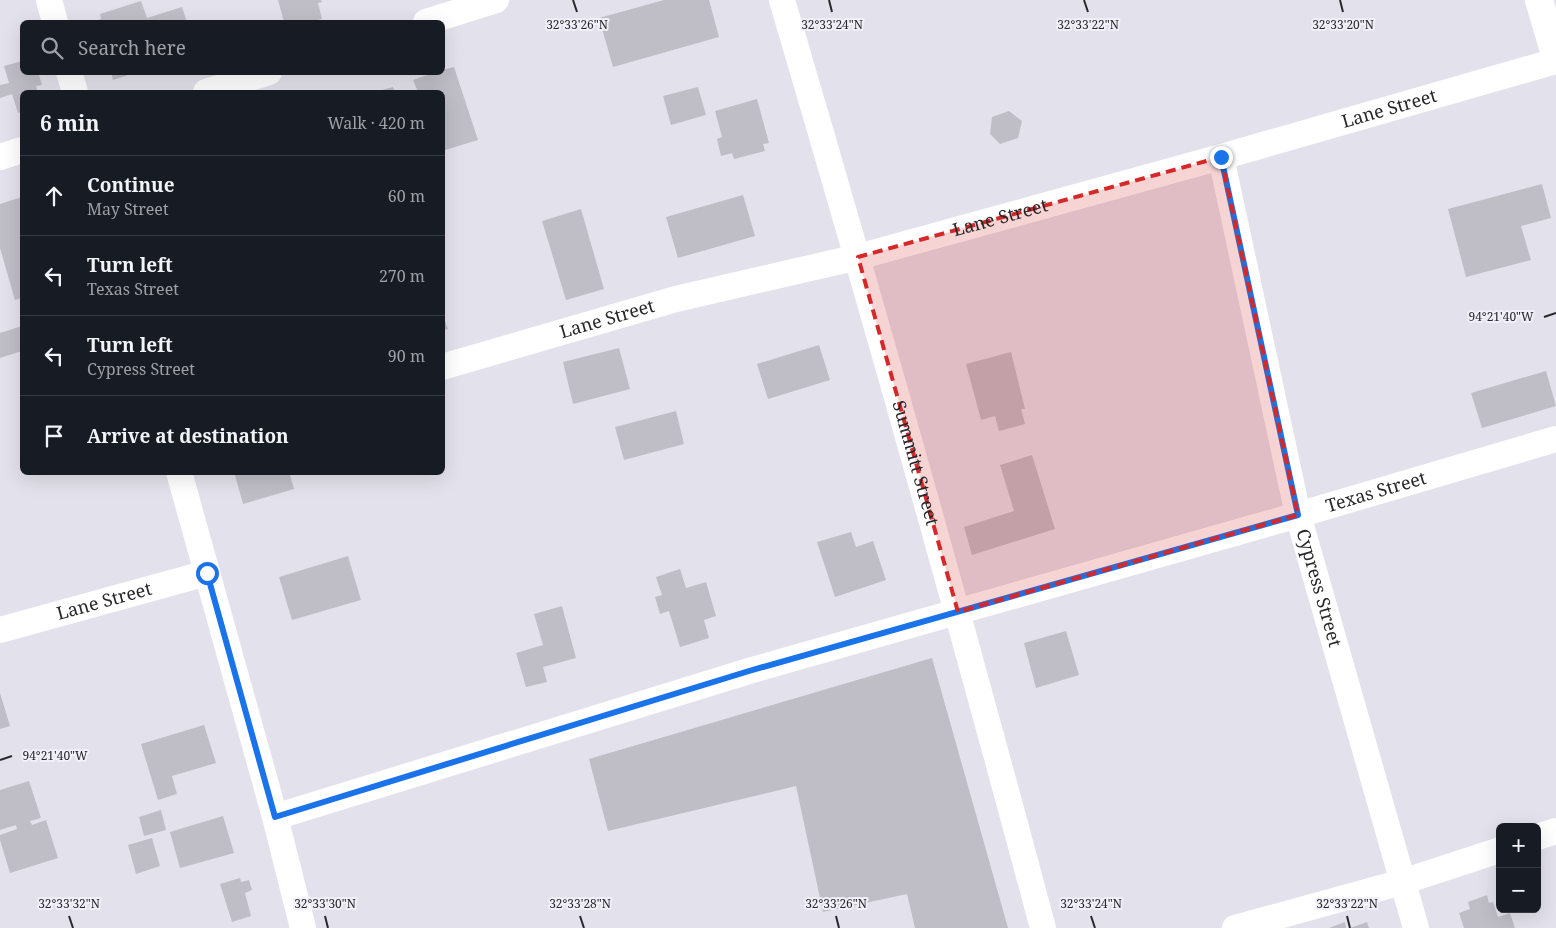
<!DOCTYPE html>
<meta charset="utf-8">
<style>
:root{--surface:#171b24;--page:#242831;--text:#f1f3f6;--muted:#9ea1a6;--line:#363941}
body{margin:0;font-family:"Noto Serif",serif;background:var(--page);color:var(--text)}
.controls{position:absolute;right:15px;bottom:15px;display:grid;overflow:hidden;border-radius:8px;box-shadow:0 5px 20px #0002}
.controls button{width:45px;height:45px;display:grid;place-items:center;padding:0;border:0;border-bottom:1px solid var(--line);background:var(--surface);color:var(--text);font:25px sans-serif}
.stop{position:absolute;width:15px;height:15px;margin:-11px;border:4px solid #1a73e8;border-radius:50%;background:#fff}
.stop.end{background:#1a73e8;border-color:#fff;box-shadow:0 1px 5px #0008}
.list{margin:0;padding:0;list-style:none}
h2{display:flex;justify-content:space-between;align-items:center;height:65px;margin:0;padding:0 20px;font-size:21px}
h2 small{font-size:16px;font-weight:400;color:var(--muted)}
.list li{display:grid;grid-template-columns:32px 1fr auto;gap:15px;align-items:center;box-sizing:border-box;height:80px;padding:0 20px;border-top:1px solid var(--line)}
.list b{display:block;font-size:19px;white-space:nowrap}
.list p{margin:0;font-size:16px;white-space:nowrap;color:var(--muted)}
.list em{font-size:16px;font-style:normal;color:var(--muted)}
.icon{flex:none;width:28px;height:28px;fill:none;stroke:currentColor;stroke-width:2;stroke-linecap:round;stroke-linejoin:round}
.map{position:relative;flex:none;width:1556px;height:928px;overflow:hidden}
.search{position:absolute;background:var(--surface);box-shadow:0 5px 20px #0002;left:20px;top:20px;width:425px;height:55px;display:flex;align-items:center;gap:12px;box-sizing:border-box;padding:0 18px;border-radius:8px;color:var(--muted);font-size:19px}
.panel{position:absolute;background:var(--surface);box-shadow:0 5px 20px #0002;left:20px;top:90px;width:425px;height:385px;border-radius:8px}
.map>svg:first-child{display:block}
</style>
<div class="map">
<svg width="1556" height="928" viewBox="0 0 1556 928">
<rect width="100%" height="100%" fill="#e3e2ec"/>
<g fill="#bfbec7">
<path d="M278,0h43l1,2 -4,1 4,16 -13,3h-25z"/>
<path d="M664,0h45l10,37 -106,30 -14,-49z"/>
<path d="M141,1l6,17 35,-11 5,15h-95l9,-3 -1,-5z"/>
<path d="M22,61v11h16l4,13 -6,1 2,6h-16v20l-4,1 -6,-19 -12,4v-13l9,-2 -5,-17z"/>
<path d="M454,67l24,73 -36,11v-59h-24l-5,-12 23,-8h6v-2z"/>
<path d="M111,72h23v1l-21,7z"/>
<path d="M393,87l2,5h-20z"/>
<path d="M698,87l8,28 -35,10 -8,-29z"/>
<path d="M757,99l12,44 -6,1 2,7 -31,8 -2,-6 -11,3 -4,-17 5,-2 -7,-26z"/>
<path d="M1009,111l13,10 -4,17 -18,6 -10,-10 2,-17z"/>
<path d="M1542,184l9,34 -30,8 10,34 -65,17 -18,-68z"/>
<path d="M743,195l12,41 -77,22 -12,-41z"/>
<path d="M22,197v101l-7,2 -15,-52v-44z"/>
<path d="M581,209l23,80 -38,11 -24,-79z"/>
<path d="M442,313l6,16 -6,2z"/>
<path d="M22,326v25l-22,7v-25z"/>
<path d="M819,345l11,35 -62,19 -11,-35z"/>
<path d="M619,348l11,41 -57,15 -10,-42z"/>
<path d="M1011,352l14,57h-4l4,15 -26,7 -4,-15 -14,4 -15,-56z"/>
<path d="M1546,371l10,35 -74,22 -11,-35z"/>
<path d="M676,411l8,33 -60,16 -9,-33z"/>
<path d="M1032,455l23,74 -83,26 -8,-28 50,-16 -14,-46z"/>
<path d="M234,472h55l5,17 -51,15z"/>
<path d="M851,532l5,15 17,-6 13,39 -51,17 -18,-55z"/>
<path d="M348,556l13,44 -69,20 -13,-43z"/>
<path d="M680,569l6,19 20,-6 10,34 -12,4 5,18 -29,9 -11,-36 -9,3 -5,-17 7,-2 -6,-18z"/>
<path d="M562,606l14,52 -33,9 4,15 -21,5 -10,-34 27,-8 -9,-31z"/>
<path d="M1066,631l13,44 -43,13 -12,-45z"/>
<path d="M932,658l76,270h-93l-8,-34 -84,18 -27,-126 -188,45 -19,-72z"/>
<path d="M0,693l10,33 -10,3z"/>
<path d="M204,725l12,38 -44,13 5,18 -19,6 -17,-56z"/>
<path d="M29,781l12,37 -11,3 2,4 14,-5 12,38 -48,15 -10,-33v-5l17,-6 -1,-4 -16,5v-40z"/>
<path d="M161,810l5,20 -22,6 -5,-19z"/>
<path d="M223,816l11,37 -54,15 -10,-36z"/>
<path d="M152,838l8,28 -24,8 -8,-29z"/>
<path d="M240,878l1,4 8,-2 3,10 -7,3 6,23 -19,6 -12,-38z"/>
<path d="M1487,895l2,8 4,-1 5,15 12,-4 5,15h-51l-5,-15 11,-4 -2,-7z"/>
<path d="M1345,922l1,6h-17z"/>
<path d="M1367,922l2,6h-19z"/>
</g>
<g fill="none" stroke-linecap="round" stroke-linejoin="round">
<g stroke="#fff" stroke-width="26">
<path d="M49,0l6,22"/>
<path id="s1" d="M782,0c91,308 178,618 261,928"/>
<path d="M426,22l70,-22"/>
<path d="M69,72l6,20"/>
<path d="M206,92l63,-20"/>
<path d="M0,157l22,-7"/>
<path id="s2" d="M1221,157l77,358 118,413"/>
<path id="s3" d="M442,367l234,-68 182,-42 363,-100 335,-96"/>
<path d="M179,472l96,345 28,111"/>
<path id="s4" d="M0,630l207,-57"/>
<path id="s5" d="M275,817l474,-146 549,-156 258,-76"/>
<path d="M1537,837l19,-6"/>
<path d="M1235,928l167,-46 98,-32"/>
</g>
<path stroke="#fff" stroke-width="28" d="M1539,0l17,58"/>
</g>
<g fill="none" stroke-linecap="round" stroke-linejoin="round">
<path stroke="#1a73e8" stroke-width="6" d="M207,573l68,244 474,-146 549,-156 -77,-358"/>
</g>
<path fill="#d62828" fill-opacity="0.2" stroke="#d62828" stroke-width="4" stroke-dasharray="10 6" stroke-linejoin="round" d="M1221,157l77,358 -340,97 -100,-355z"/>
<path fill="none" stroke="#28282b" stroke-width="2" d="M573,0l4,12M829,0l3,12M1084,0l4,12M1340,0l3,12M1544,317l12,-4M0,760l12,-4M69,916l4,12M325,916l3,12M580,916l4,12M836,916l3,12M1091,916l4,12M1347,916l3,12"/>
<g text-anchor="middle" stroke-width="4" stroke-linejoin="round" paint-order="stroke">
<g font-size="18" fill="#28282b" stroke="#f1f0fa">
<text dy="6" stroke="none"><textPath href="#s3" startOffset="982">Lane Street</textPath></text>
<text dy="6" stroke="none"><textPath href="#s3" startOffset="578">Lane Street</textPath></text>
<text dy="6" stroke="none"><textPath href="#s3" startOffset="172">Lane Street</textPath></text>
<text dy="6" stroke="none"><textPath href="#s1" startOffset="482">Summitt Street</textPath></text>
<text dy="6" stroke="none"><textPath href="#s5" startOffset="1148">Texas Street</textPath></text>
<text dy="6" stroke="none"><textPath href="#s2" startOffset="442">Cypress Street</textPath></text>
<text dy="6" stroke="none"><textPath href="#s4" startOffset="108">Lane Street</textPath></text>
</g>
</g>
<g font-size="12" text-anchor="middle" fill="#28282b" stroke="#f1f0fa" stroke-width="4" stroke-linejoin="round" paint-order="stroke">
<text x="577" y="29">32°33'26"N</text>
<text x="832" y="29">32°33'24"N</text>
<text x="1088" y="29">32°33'22"N</text>
<text x="1343" y="29">32°33'20"N</text>
<text x="1501" y="321">94°21'40"W</text>
<text x="55" y="760">94°21'40"W</text>
<text x="69" y="908">32°33'32"N</text>
<text x="325" y="908">32°33'30"N</text>
<text x="580" y="908">32°33'28"N</text>
<text x="836" y="908">32°33'26"N</text>
<text x="1091" y="908">32°33'24"N</text>
<text x="1347" y="908">32°33'22"N</text>
</g>
</svg>
<div class="controls">
<button>+</button>
<button>−</button>
</div>
<div class="stop" style="left:207px;top:573px"></div>
<div class="stop end" style="left:1221px;top:157px"></div>
<div class="search"><svg class="icon" aria-label="search" viewBox="0 0 24 24"><circle cx="10" cy="10" r="6"/><path d="M15 15l6 6"/></svg>Search here</div>
<section class="panel">
<h2>6 min<small>Walk · 420 m</small></h2>
<ul class="list">
<li><svg class="icon" aria-label="ahead" viewBox="0 0 24 24"><path d="M12 20V5M6 11l6-6 6 6"/></svg><div><b>Continue</b><p>May Street</p></div><em>60 m</em></li>
<li><svg class="icon" aria-label="left" viewBox="0 0 24 24"><path d="M17 20v-9H6M10 6l-5 5 5 5"/></svg><div><b>Turn left</b><p>Texas Street</p></div><em>270 m</em></li>
<li><svg class="icon" aria-label="left" viewBox="0 0 24 24"><path d="M17 20v-9H6M10 6l-5 5 5 5"/></svg><div><b>Turn left</b><p>Cypress Street</p></div><em>90 m</em></li>
<li><svg class="icon" aria-label="arrive" viewBox="0 0 24 24"><path d="M6 21V4h12l-3 4 3 4H6"/></svg><div><b>Arrive at destination</b></div></li>
</ul>
</section>
</div>
